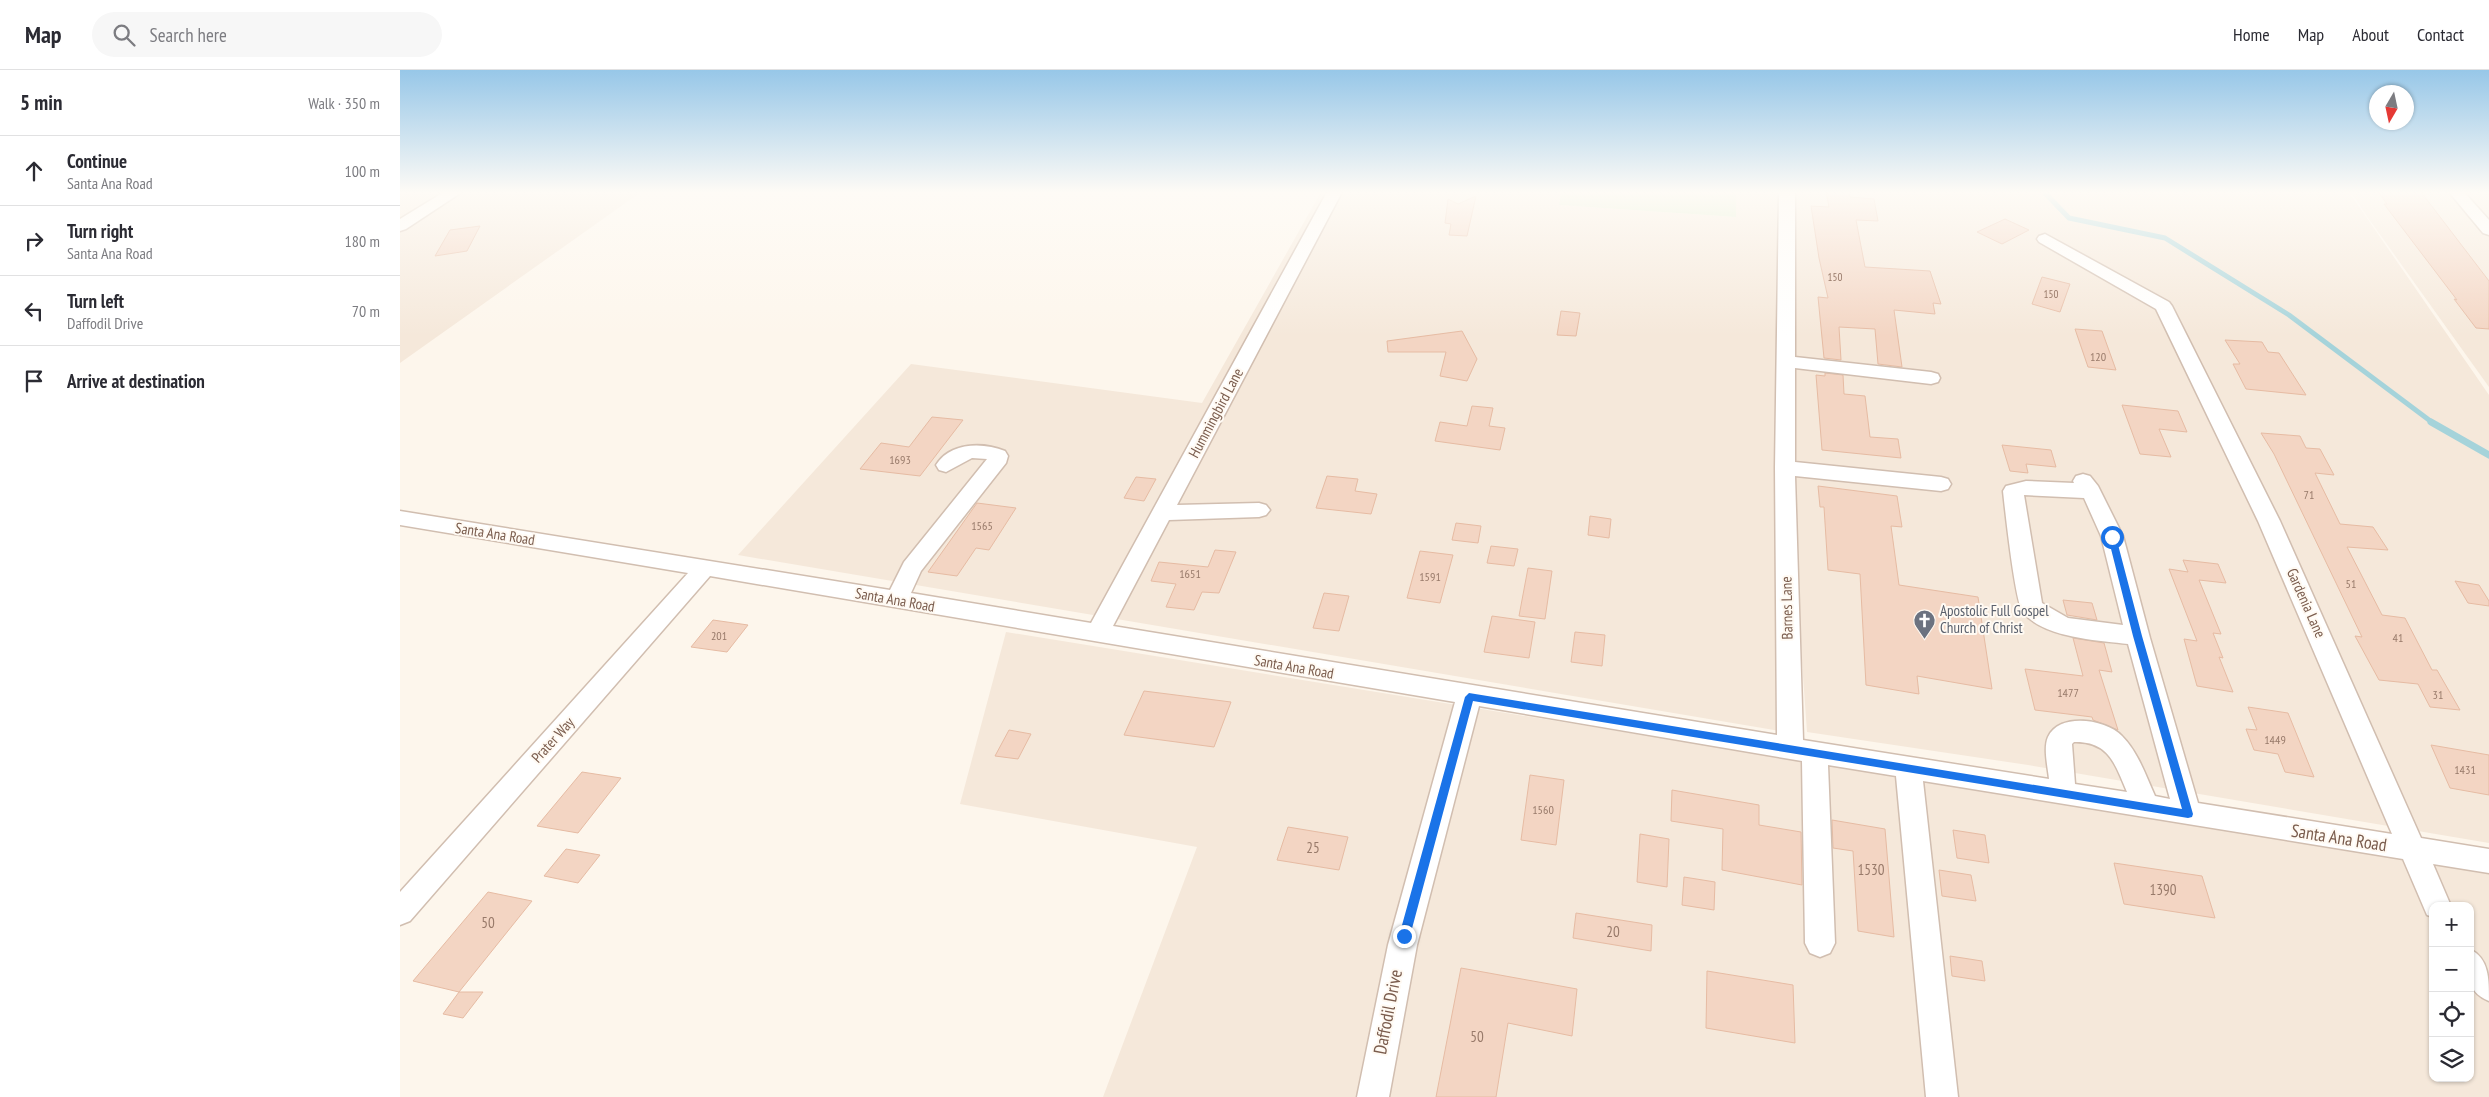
<!DOCTYPE html>
<meta charset="utf-8">
<style>
:root{--surface:#fff;--page:#f7f7f7;--text:#2b2b33;--muted:#7c7c81;--line:#e1e1e2}
body{margin:0;font-family:"PT Sans Narrow",sans-serif;background:var(--page);color:var(--text)}
.controls{position:absolute;right:15px;bottom:15px;display:grid;overflow:hidden;border-radius:10px;box-shadow:0 1px 4px #0004}
.controls button{width:45px;height:45px;display:grid;place-items:center;padding:0;border:0;border-bottom:1px solid var(--line);background:var(--surface);color:var(--text);font:25px sans-serif}
.compass{position:absolute;left:1969px;top:15px;width:45px;height:45px;border-radius:50%;background:var(--surface);box-shadow:0 1px 4px #0004;rotate:189deg}
.stop{position:absolute;width:15px;height:15px;margin:-11px;border:4px solid #1a73e8;border-radius:50%;background:#fff}
.stop.end{background:#1a73e8;border-color:#fff;box-shadow:0 1px 5px #0008}
.list{margin:0;padding:0;list-style:none}
h2{display:flex;justify-content:space-between;align-items:center;height:65px;margin:0;padding:0 20px;font-size:21px}
h2 small{font-size:16px;font-weight:400;color:var(--muted)}
.list li{display:grid;grid-template-columns:32px 1fr auto;gap:15px;align-items:center;box-sizing:border-box;height:70px;padding:0 20px;border-top:1px solid var(--line)}
.list b{display:block;font-size:19px;white-space:nowrap}
.list p{margin:0;font-size:16px;white-space:nowrap;color:var(--muted)}
.list em{font-size:16px;font-style:normal;color:var(--muted)}
.icon{flex:none;width:28px;height:28px;fill:none;stroke:currentColor;stroke-width:2;stroke-linecap:round;stroke-linejoin:round}
.map{position:relative;flex:none;width:2089px;height:1027px;overflow:hidden}
header{display:flex;align-items:center;gap:30px;box-sizing:border-box;height:70px;padding:0 25px;background:var(--surface);border-bottom:1px solid var(--line)}
header strong{font-size:24px}
nav{display:flex;gap:28px;margin-inline-start:auto;font-size:18px}
.search{width:350px;height:45px;background:var(--page);display:flex;align-items:center;gap:12px;box-sizing:border-box;padding:0 18px;border-radius:28px;color:var(--muted);font-size:19px}
main{display:flex}
aside{flex:1;background:var(--surface)}
.map>svg:first-child{display:block}
</style>
<header>
<strong>Map</strong>
<div class="search"><svg class="icon" aria-label="search" viewBox="0 0 24 24"><circle cx="10" cy="10" r="6"/><path d="M15 15l6 6"/></svg>Search here</div>
<nav><a>Home</a><a>Map</a><a>About</a><a>Contact</a></nav>
</header>
<main>
<aside>
<h2>5 min<small>Walk · 350 m</small></h2>
<ul class="list">
<li><svg class="icon" aria-label="ahead" viewBox="0 0 24 24"><path d="M12 20V5M6 11l6-6 6 6"/></svg><div><b>Continue</b><p>Santa Ana Road</p></div><em>100 m</em></li>
<li><svg class="icon" aria-label="right" viewBox="0 0 24 24"><path d="M7 20v-9h11M14 6l5 5-5 5"/></svg><div><b>Turn right</b><p>Santa Ana Road</p></div><em>180 m</em></li>
<li><svg class="icon" aria-label="left" viewBox="0 0 24 24"><path d="M17 20v-9H6M10 6l-5 5 5 5"/></svg><div><b>Turn left</b><p>Daffodil Drive</p></div><em>70 m</em></li>
<li><svg class="icon" aria-label="arrive" viewBox="0 0 24 24"><path d="M6 21V4h12l-3 4 3 4H6"/></svg><div><b>Arrive at destination</b></div></li>
</ul>
</aside>
<div class="map">
<svg width="2089" height="1027" viewBox="0 0 2089 1027">
<rect width="100%" height="100%" fill="#fdf6ec"/>
<g fill="#f5e8da" fill-rule="evenodd">
<path d="M0,122h241l-241,171z"/>
<path d="M921,122h240l-2,13 177,12v-25h613l140,203v448l-461,-78 -221,-33 -7,-98 4,101 -1066,-180 173,-191 291,39z"/>
<path d="M1951,122h138v195l-123,-172z"/>
<path d="M606,562l1483,240v225h-1386l94,-250 -237,-43zM2033,836h37v172h-37z"/>
</g>
<path fill="#d8ecc9" d="M1161,122h175v25l-177,-12z"/>
<g fill="none" stroke-linecap="round" stroke-linejoin="round">
<path stroke="#a5d3da" stroke-width="5" d="M1644,122l25,26 96,20 124,77 144,108"/>
<path stroke="#a5d3da" stroke-width="7" d="M2031,352l58,33"/>
</g>
<g fill="#f3d5c3" stroke="#e6bba3">
<path d="M1426,122h23l1,5 24,2 4,22 -22,-1 9,47 65,4 11,33 -8,-1 2,11 -41,-4 8,57 -24,-3 -3,-35 -36,-2 2,33 -17,-2 -6,-61 10,1 -9,-40 -8,-52 18,1z"/>
<path d="M1978,122h43l68,89v48l-13,-1 -22,-29 3,1 -73,-96h3z"/>
<path d="M1076,126l-9,40 -18,-1 2,-11 -6,-1 3,-24 10,5z"/>
<path d="M1605,149l24,11 -27,14 -25,-12z"/>
<path d="M80,156l-13,25 -32,5 15,-26z"/>
<path d="M1642,207l28,7 -10,28 -28,-8z"/>
<path d="M1161,241l19,2 -4,23 -19,-1z"/>
<path d="M1675,259l27,2 14,39 -28,-3z"/>
<path d="M1062,261l15,28 -10,22 -27,-5 6,-24h-58l-1,-11z"/>
<path d="M1825,270l37,2 6,10 11,1 27,42 -60,-6 -13,-25h7z"/>
<path d="M1425,303l18,2 1,19 21,2 5,41 28,2 3,19 -79,-8 -6,-75 9,1z"/>
<path d="M1722,335l56,6 9,21 -28,-3 12,28 -31,-3z"/>
<path d="M1072,336l21,2 -4,18 16,2 -5,22 -65,-9 5,-19 27,4z"/>
<path d="M532,347l31,3 -43,56 -60,-7 21,-26 28,4z"/>
<path d="M1861,363l39,3 6,12 14,1 14,26 -19,-2 25,51 33,3 15,23 -41,-3 35,68 23,3 27,52h5l23,40 -30,-3 -12,-23 -39,-4 -24,-44 7,1 -88,-183z"/>
<path d="M1602,375l49,5 5,17 -30,-3 2,9 -18,-2z"/>
<path d="M927,406l31,3 -3,12 22,3 -6,20 -55,-6z"/>
<path d="M736,407l20,2 -12,22 -20,-3z"/>
<path d="M1418,416l79,10 5,31 -11,-1 8,59 79,12 14,92 -75,-13 2,18 -53,-9 -6,-111 -32,-4 -4,-63h-4z"/>
<path d="M577,433l39,5 -27,42 -13,-2 -19,28 -29,-4z"/>
<path d="M1190,446l21,3 -2,19 -21,-3z"/>
<path d="M1056,453l25,3 -3,17 -26,-3z"/>
<path d="M1091,476l27,3 -4,17 -27,-3z"/>
<path d="M815,480l21,2 -17,41 -17,-1 -8,18 -28,-3 10,-23 -25,-3 8,-19 49,5z"/>
<path d="M1020,481l33,4 -13,48 -33,-5z"/>
<path d="M1783,490l35,4 8,19 -27,-3 22,54 -8,-1 10,25 -4,-1 14,35 -36,-6 -13,-47 13,2 -28,-72 19,3z"/>
<path d="M1128,498l24,3 -7,48 -26,-3z"/>
<path d="M2055,511l24,4 10,16v5l-21,-3z"/>
<path d="M924,523l25,3 -10,35 -26,-3z"/>
<path d="M1663,530l29,3 5,17 -30,-5z"/>
<path d="M1092,546l43,6 -6,36 -45,-6z"/>
<path d="M313,550l35,5 -21,27 -36,-5z"/>
<path d="M1175,562l30,3 -3,31 -31,-4z"/>
<path d="M1673,568l31,5 8,29 -13,-2 19,60 -25,-10 -1,-3 -57,-7 -10,-41 58,7z"/>
<path d="M744,621l87,11 -17,45 -90,-12z"/>
<path d="M1848,637l40,6 26,64 -29,-5 -7,-18 -24,-4 -8,-21 11,1z"/>
<path d="M609,660l22,4 -13,25 -23,-3z"/>
<path d="M2031,675l58,10v40l-39,-7z"/>
<path d="M182,702l39,6 -43,55 -41,-7z"/>
<path d="M1130,705l34,5 -8,65 -35,-5z"/>
<path d="M1272,720l87,15v20l42,7 1,53 -80,-15 1,-41 -52,-8z"/>
<path d="M1432,750l53,9 9,108 -36,-6 -5,-80 -20,-3z"/>
<path d="M888,757l60,10 -9,33 -62,-10z"/>
<path d="M1553,760l32,5 4,28 -32,-5z"/>
<path d="M1240,764l29,5 -2,48 -30,-5z"/>
<path d="M166,779l34,6 -22,28 -34,-7z"/>
<path d="M1714,793l88,13 13,42 -91,-14z"/>
<path d="M1539,800l32,5 5,26 -34,-5z"/>
<path d="M1284,807l31,5 -1,28 -32,-5z"/>
<path d="M88,822l44,9 -73,91 -46,-11z"/>
<path d="M1176,843l76,12 -1,26 -78,-13z"/>
<path d="M1550,886l32,5 3,20 -33,-5z"/>
<path d="M1061,898l116,21 -5,47 -64,-13 -12,74h-60z"/>
<path d="M1307,901l86,14 2,58 -89,-15z"/>
<path d="M59,922h24l-20,26 -20,-4z"/>
</g>
<g fill="none" stroke-linecap="round" stroke-linejoin="round">
<defs>
<g id="minor">
<path d="M44,122h18l-56,37 -6,2v-12z"/>
<path d="M927,122h15l-165,313 82,-2 7,2 4,5 -4,5 -7,2 -90,3 -56,106 664,109 -2,-267 4,-276h16v165l136,15 7,2 2,4 -2,4 -7,2 -136,-16v94l146,15 7,2 3,5 -3,5 -7,2 -146,-15 8,264 246,39c-1,-11 -6,-31 -1,-42 11,-25 58,-18 74,-1 16,16 24,40 33,60l15,3 -42,-155c-30,-4 -85,-6 -105,-32 -8,-9 -18,-103 -20,-121l3,-5 20,-5 48,2 -1,-2 3,-5 7,-2 7,2 8,10 25,50 27,102 48,165 194,31 -134,-313 -102,-212 -117,-67 -2,-3 2,-3 6,-2 124,68 3,4 108,215 141,317 68,11v24l-56,-9 18,42h-18v11l-6,-2 -24,-56 -480,-78 35,316h-32l-30,-321 -68,-11 7,178 -5,10 -10,4 -10,-4 -5,-10 -3,-182 -323,-55 -62,239 -28,152h-32l31,-152 67,-243 -745,-126 -300,345 -10,4v-33l288,-319 -288,-48v-14l490,79 14,-28 83,-103 -15,-1 -26,14 -7,-2 -3,-5c14,-23 47,-23 69,-14l3,5 -2,7 -85,108 -10,22 180,30zM1624,425l60,3 17,38 22,89 -55,-7 -26,-15zM1674,672c35,-1 41,22 53,50l-52,-8 -3,-40z"/>
<path d="M2049,122h15l25,28v15l-6,-2z"/>
<path d="M2070,879c19,10 19,29 19,52 -25,-10 -19,-29 -19,-52z"/>
</g>
</defs>
<use href="#minor" stroke="#d1beb0" stroke-width="3"/>
<use href="#minor" fill="#fff" fill-rule="evenodd"/>
</g>
<linearGradient id="sky" x2="0" y2="1"><stop stop-color="#97c7e8"/><stop offset="0.46" stop-color="#fefbf6"/><stop offset="1" stop-color="#fefbf6" stop-opacity="0"/></linearGradient>
<rect width="2089" height="266" fill="url(#sky)"/>
<path fill="#1a73e8" d="M1712,464l4,3 26,99 51,178 -1,3 -4,1 -715,-117 -63,235 -6,5 -3,-2 -2,-3 66,-239 4,-4 713,116 -49,-173 -25,-99z"/>
<defs>
<symbol id="church-pin" viewBox="-11 -11 22 30"><path d="M0 17L-7.5 6A9.5 9.5 0 1 1 7.5 6Z" fill="#6b7280" stroke="#fffaf3"/><path d="M-1.2-6h2.4v3.5h3.3v2.4h-3.3V6h-2.4V-.1h-3.3v-2.4h3.3Z" fill="#fff"/></symbol>
</defs>
<g fill-rule="evenodd">
<use href="#church-pin" x="1512" y="538" width="25" height="34"/>
</g>
<g text-anchor="middle" stroke-width="4" stroke-linejoin="round" paint-order="stroke">
<g font-size="11" fill="#987a6a">
<text x="1435" y="211">150</text>
<text x="1651" y="228">150</text>
</g>
<g font-size="12" fill="#987a6a">
<text x="1698" y="291">120</text>
<text x="500" y="394">1693</text>
<text x="1909" y="429">71</text>
<text x="582" y="460">1565</text>
<text x="790" y="508">1651</text>
<text x="1030" y="511">1591</text>
<text x="1951" y="518">51</text>
<text x="319" y="570">201</text>
<text x="1998" y="572">41</text>
<text x="1668" y="627">1477</text>
<text x="2038" y="629">31</text>
<text x="1875" y="674">1449</text>
<text x="2065" y="704">1431</text>
<text x="1143" y="744">1560</text>
</g>
<g font-size="15" fill="#7a5c4d" stroke="#fffaf3">
<text transform="translate(816 343) rotate(-62)" y="5">Hummingbird Lane</text>
<text transform="translate(95 464) rotate(9)" y="5">Santa Ana Road</text>
<text transform="translate(495 530) rotate(10)" y="5">Santa Ana Road</text>
<text transform="translate(1906 533) rotate(66)" y="5">Gardenia Lane</text>
<text transform="translate(1387 538) rotate(-91)" y="5">Barnes Lane</text>
<text transform="translate(894 597) rotate(10)" y="5">Santa Ana Road</text>
<text transform="translate(153 670) rotate(-48)" y="5">Prater Way</text>
</g>
<g font-size="15" fill="#5b616d" stroke="#fffaf3" text-anchor="start">
<text x="1540" y="546">Apostolic Full Gospel<tspan x="1540" dy="17">Church of Christ</tspan></text>
</g>
<g font-size="15" fill="#987a6a">
<text x="913" y="783">25</text>
<text x="1471" y="805">1530</text>
<text x="1763" y="825">1390</text>
<text x="88" y="858">50</text>
<text x="1213" y="867">20</text>
<text x="1077" y="972">50</text>
</g>
<g font-size="18" fill="#7a5c4d" stroke="#fffaf3">
<text transform="translate(1939 768) rotate(9)" y="6">Santa Ana Road</text>
<text transform="translate(988 942) rotate(-79)" y="6">Daffodil Drive</text>
</g>
</g>
</svg>
<div class="controls">
<button>+</button>
<button>−</button>
<button><svg class="icon" aria-label="locate" viewBox="0 0 24 24"><circle cx="12" cy="12" r="6"/><path d="M12 2v4M12 18v4M2 12h4M18 12h4"/></svg></button>
<button><svg class="icon" aria-label="layers" viewBox="0 0 24 24"><path d="M12 4l9 5-9 5-9-5zM3 14l9 5 9-5"/></svg></button>
</div>
<svg class="compass" viewBox="-18 -18 36 36"><path d="M0-13l5 13h-10z" fill="#e53935"/><path d="M0 13l5-13h-10z" fill="#7c7c81"/></svg>
<div class="stop" style="left:1712px;top:467px"></div>
<div class="stop end" style="left:1004px;top:866px"></div>
</div>
</main>
